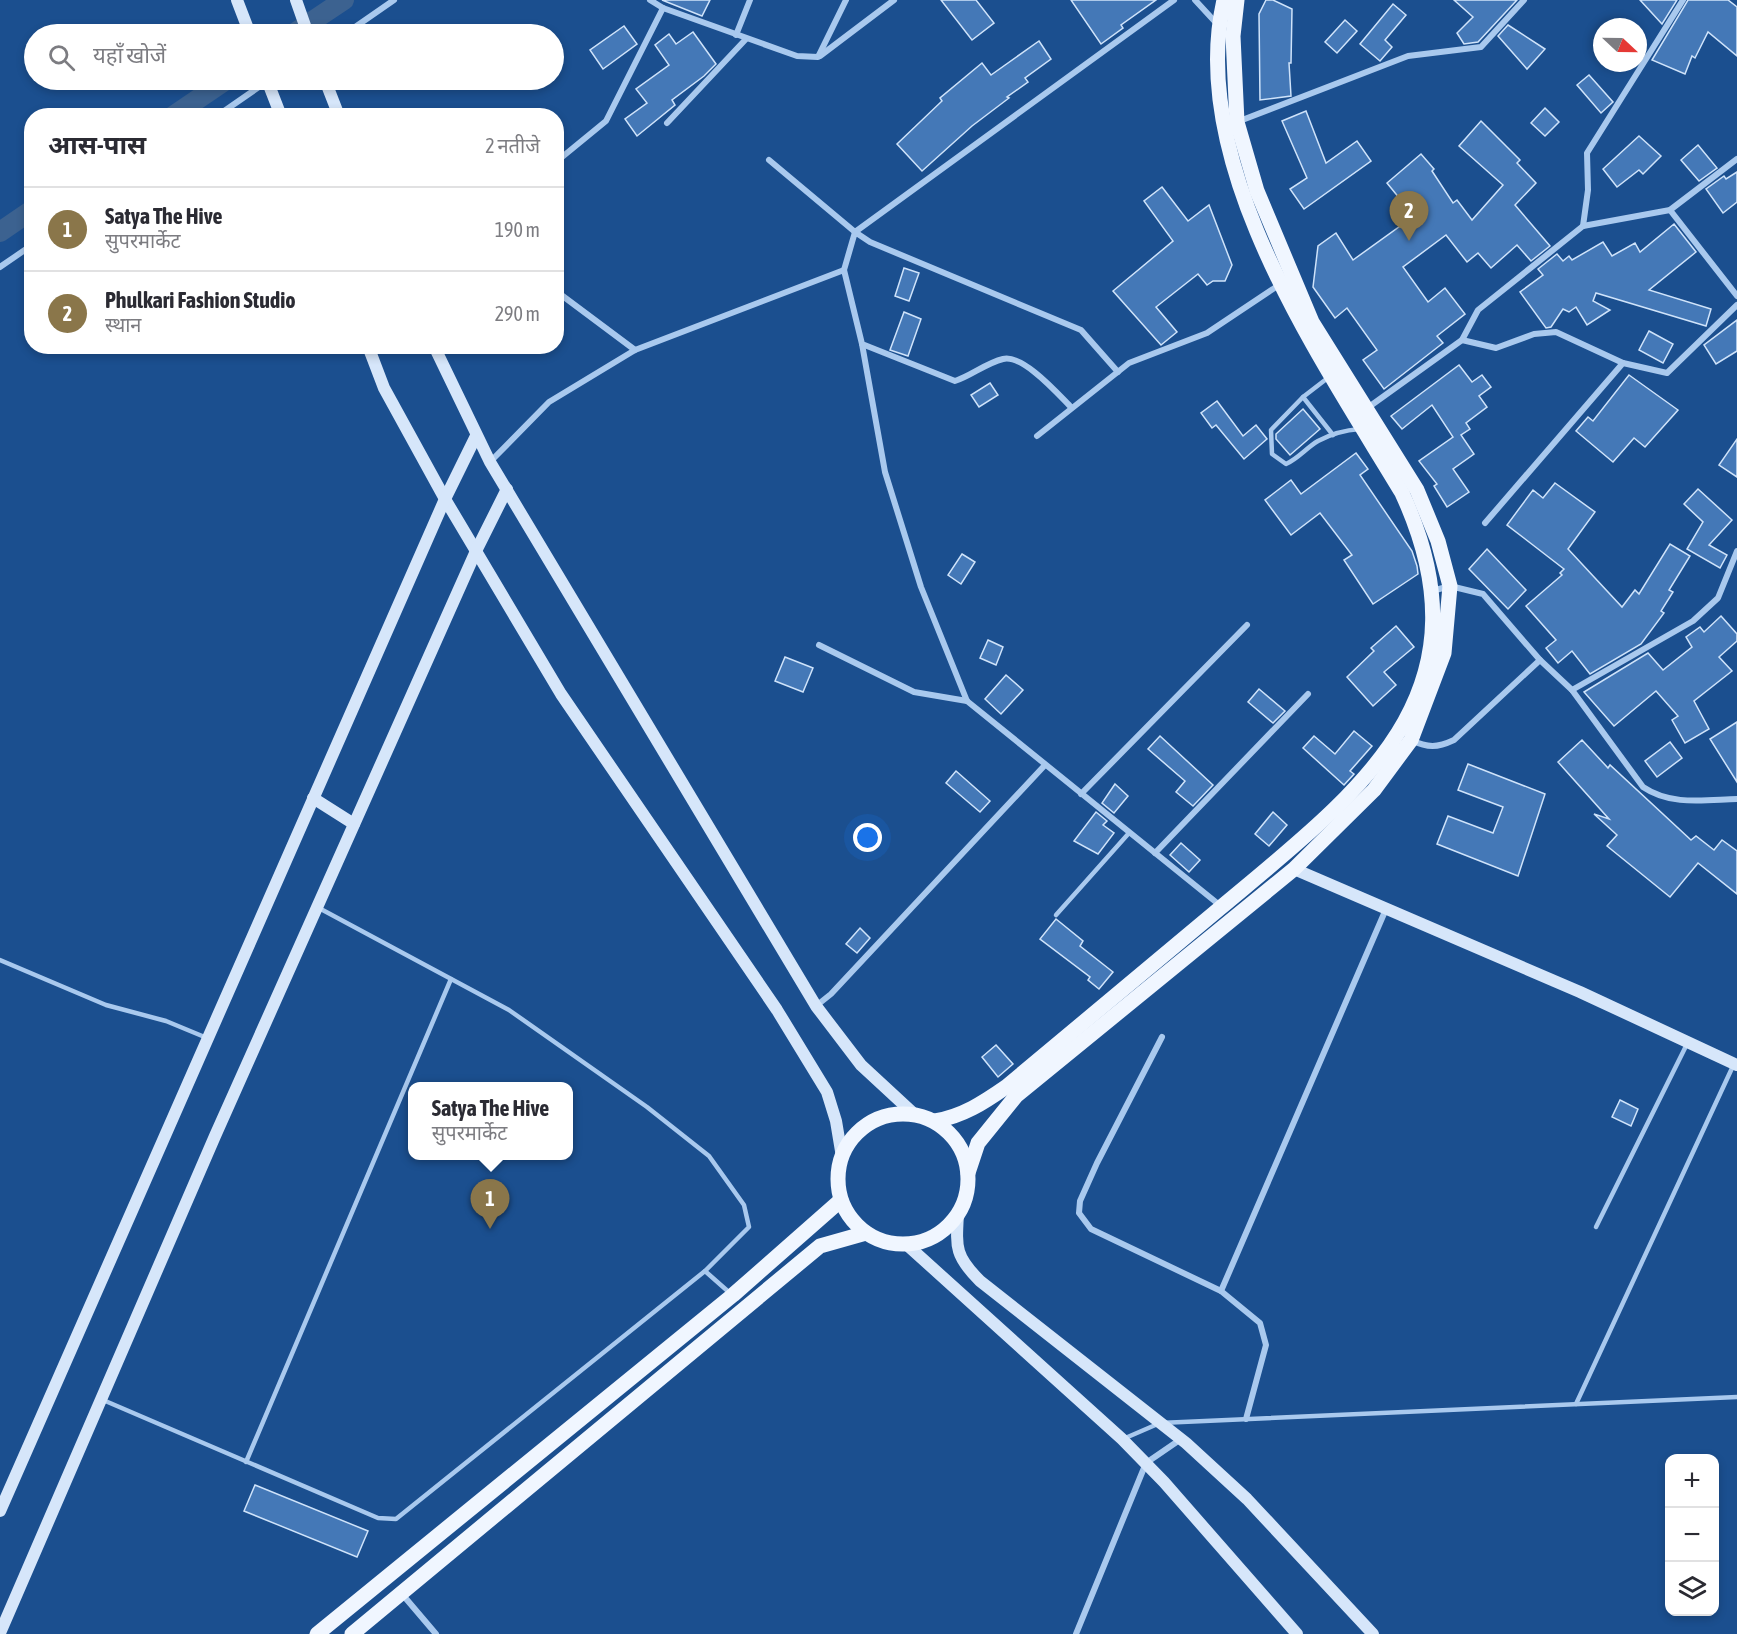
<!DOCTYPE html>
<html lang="hi">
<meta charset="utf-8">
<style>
:root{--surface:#fff;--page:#f2f2f3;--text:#2b2b33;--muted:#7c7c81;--line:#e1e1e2;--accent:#8a764a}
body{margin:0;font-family:"Asap Condensed","Noto Sans Devanagari",sans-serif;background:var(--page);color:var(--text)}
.controls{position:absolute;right:18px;bottom:18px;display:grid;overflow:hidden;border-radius:12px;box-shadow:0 3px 9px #0003}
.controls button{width:54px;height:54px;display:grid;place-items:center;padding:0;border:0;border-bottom:2px solid var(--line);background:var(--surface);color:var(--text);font:30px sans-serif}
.compass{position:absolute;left:1593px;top:18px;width:54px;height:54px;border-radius:50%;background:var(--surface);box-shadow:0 3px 9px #0003;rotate:112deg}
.you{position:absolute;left:868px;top:838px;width:21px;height:21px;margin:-15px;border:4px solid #fff;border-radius:50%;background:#1a73e8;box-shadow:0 0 0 9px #1a73e833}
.badge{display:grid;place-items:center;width:39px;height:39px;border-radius:50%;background:var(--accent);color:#fff;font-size:20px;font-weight:700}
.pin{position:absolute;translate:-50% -50px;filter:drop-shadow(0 2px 3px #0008)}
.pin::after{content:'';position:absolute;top:32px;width:21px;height:18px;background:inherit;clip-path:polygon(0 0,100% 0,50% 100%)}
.popup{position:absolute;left:408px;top:1082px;width:165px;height:78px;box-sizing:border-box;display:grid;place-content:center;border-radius:12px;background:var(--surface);filter:drop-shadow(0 2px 4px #0005);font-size:20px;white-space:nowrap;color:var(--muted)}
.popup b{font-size:22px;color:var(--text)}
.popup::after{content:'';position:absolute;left:50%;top:100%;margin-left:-12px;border:12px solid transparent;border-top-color:var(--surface)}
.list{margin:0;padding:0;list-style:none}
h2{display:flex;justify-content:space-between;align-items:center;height:78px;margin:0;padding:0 24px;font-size:26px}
h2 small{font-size:20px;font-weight:400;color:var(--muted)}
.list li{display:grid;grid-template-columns:39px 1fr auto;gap:18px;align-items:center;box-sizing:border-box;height:84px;padding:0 24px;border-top:2px solid var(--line)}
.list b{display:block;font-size:22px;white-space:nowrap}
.list p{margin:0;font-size:20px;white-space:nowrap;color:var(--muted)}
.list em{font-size:20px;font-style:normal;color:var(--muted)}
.icon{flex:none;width:33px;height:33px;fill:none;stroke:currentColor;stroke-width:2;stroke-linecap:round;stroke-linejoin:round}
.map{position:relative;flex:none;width:1737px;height:1634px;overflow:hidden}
.search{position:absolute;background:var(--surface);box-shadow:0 3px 9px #0003;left:24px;top:24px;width:540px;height:66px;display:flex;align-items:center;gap:15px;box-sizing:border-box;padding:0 21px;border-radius:33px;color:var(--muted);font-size:22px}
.panel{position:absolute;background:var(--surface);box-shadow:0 3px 9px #0003;left:24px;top:108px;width:540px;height:246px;border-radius:24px}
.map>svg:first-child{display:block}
</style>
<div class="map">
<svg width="1737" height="1634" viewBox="0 0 1737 1634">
<rect width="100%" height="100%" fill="#1b4f8f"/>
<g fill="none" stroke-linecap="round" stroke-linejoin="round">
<g stroke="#3c6290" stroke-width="20">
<path d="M293,34l51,-34"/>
<path d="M173,116l53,-36"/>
<path d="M0,232l32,-22"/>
</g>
</g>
<g fill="#4478b7" stroke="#cfe3fa" stroke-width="1.5">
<path d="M662,0h48l-8,16z"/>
<path d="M941,0h35l18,23 -22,17z"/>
<path d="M1071,0h85l-35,25 2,3 -22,16z"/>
<path d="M1266,0h7l19,9 -1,54h-2l2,33 -31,4 -1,-86z"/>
<path d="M1454,0h63l-39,42 -14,2 -7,-11 16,-16z"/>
<path d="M1640,0h37l-15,24z"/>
<path d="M1688,0h40l9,7v49l-29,-24 -13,26 -3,-2 -7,18 -33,-14z"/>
<path d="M1393,4l13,11 -21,25 7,7 -12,14 -20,-17z"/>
<path d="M1345,20l12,11 -20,22 -12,-11z"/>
<path d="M1508,25l37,24 -18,20 -29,-33z"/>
<path d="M624,26l13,18 -34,25 -13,-19z"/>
<path d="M693,32l23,32 -12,12 -32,24 3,5 -38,31 -12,-17 22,-16 -11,-14 33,-24 -14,-20 14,-11 7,10z"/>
<path d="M1039,41l12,18 -26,19 3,4 -21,15 2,1 -37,28 -50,45 -25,-27 45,-43 -2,-3 42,-35 9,12z"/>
<path d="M1589,75l24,27 -12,11 -24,-28z"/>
<path d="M1545,108l14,14 -14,14 -14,-13z"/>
<path d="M1306,111l20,52 31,-22 14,20 -67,48 -14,-20 17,-11 -25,-57z"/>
<path d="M1481,121l39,39 -3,3 19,20 -21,22 35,41 -19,15 -14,-16 -26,23 -13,-15 -11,9 -21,-27 -43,32 25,35 17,-14 20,26 -28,22 6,7 -59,46 -21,-29 14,-10 -30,-42 -12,10 -22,-31 5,-41 18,-13 17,27 61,-44 -27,-33 34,-29 13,15 -2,2 21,32 4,-3 15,20 31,-35 -44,-39z"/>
<path d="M1639,136l22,20 -18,18 -4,-4 -22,17 -14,-18z"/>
<path d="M1698,145l19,23 -18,13 -18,-21z"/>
<path d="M1737,172v30l-14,11 -17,-24 18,-13 2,3z"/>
<path d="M1162,187l26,34 21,-16 23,60 -7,16h-12l-6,4 -9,-11 -42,33 21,25 -16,13 -48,-54 60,-50 -29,-40z"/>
<path d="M1674,224l22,28 -47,38 62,19 -5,17 -110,-33 -3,8 17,9 -23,15 -11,-18 -7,5 -6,-3 -12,18 -5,1 -26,-36 23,-17 -5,-6 19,-15 6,7 6,-5 3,4 31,-18 9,14 23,-13 5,9z"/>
<path d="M904,268l15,5 -10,28 -14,-5z"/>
<path d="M904,312l17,7 -13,37 -18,-6z"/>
<path d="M1737,320v31l-21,13 -12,-19z"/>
<path d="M1649,331l24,13 -10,19 -24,-13z"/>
<path d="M1459,365l13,17 10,-7 9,12 -12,9 8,11 -21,16 4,6 -9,6 13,19 -21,15 16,23 -22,15 -13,-21 3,-2 -18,-23 34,-24 -21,-32 -30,24 -11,-13z"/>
<path d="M1629,375l49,35 -33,37 -11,-9 -21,24 -37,-31 12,-14 5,4z"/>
<path d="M990,383l8,12 -19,12 -8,-12z"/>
<path d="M1217,401l26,35 13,-11 11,14 -23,20 -28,-34 -4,3 -11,-15z"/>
<path d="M1303,409l17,20 -30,26 -14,-16v-5z"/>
<path d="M1737,439v38l-18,-12z"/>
<path d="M1356,453l12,16 -8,6 52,76 5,15 1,8 -45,30 -29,-44 8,-5 -32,-42 -29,22 -26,-35 26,-20 10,14z"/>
<path d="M1555,483l40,29 -27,37 54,58 13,-17 4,4 31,-50 20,12 -21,34 4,2 -12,19 3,2 -23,31 -51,30 -18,-23 -14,12 -12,-15 10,-8 -30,-34 36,-31 -2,-2 4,-4 -57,-44 26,-35 10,8z"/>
<path d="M1698,489l34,31 -23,25 18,10 -7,13 -33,-19 16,-27 -19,-18z"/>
<path d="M1487,549l39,41 -18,19 -39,-40z"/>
<path d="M962,554l13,8 -14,22 -13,-9z"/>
<path d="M1721,616l16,18v7l-18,16 13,14 -38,30 15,28 -24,14 -13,-23 6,-4 -22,-25 -42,35 -30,-34 64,-39 15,17 29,-23 -6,-10 14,-10 4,5z"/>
<path d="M1396,626l18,21 -30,25 12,13 -23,21 -26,-29 27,-26 -3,-3z"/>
<path d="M988,640l15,7 -7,18 -16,-7z"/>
<path d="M785,657l28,11 -10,24 -28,-11z"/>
<path d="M1006,675l17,15 -22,24 -16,-15z"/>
<path d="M1259,689l26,22 -12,12 -25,-21z"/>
<path d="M1737,722v60l-27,-43z"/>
<path d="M1354,731l18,15 -22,25 4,3 -10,11 -41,-37 11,-12 21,18z"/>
<path d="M1160,736l53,49 -20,21 -17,-14 9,-11 -37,-32z"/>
<path d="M1582,740l26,28 2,-3 81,75 5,-4 18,14 8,-10 15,11v43l-39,-31 -28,34 -63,-51 10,-11 -23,-21 15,5 -51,-57z"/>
<path d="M1670,742l12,16 -25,19 -12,-16z"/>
<path d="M1468,764l77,30 -27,82 -81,-32 11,-28 45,17 10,-26 -45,-17z"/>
<path d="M956,771l34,30 -10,11 -34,-29z"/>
<path d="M1115,784l13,12 -14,17 -12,-10z"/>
<path d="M1096,812l11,9 -4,4 11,8 -16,21 -24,-13z"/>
<path d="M1273,812l14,13 -18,21 -14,-12z"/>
<path d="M1181,843l19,17 -11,12 -19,-17z"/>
<path d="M1056,919l27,22 -3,5 33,26 -14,17 -11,-9 2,-3 -50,-38z"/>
<path d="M860,928l10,10 -13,15 -11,-9z"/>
<path d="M996,1045l17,19 -15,13 -16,-20z"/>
<path d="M1620,1100l18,9 -7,17 -19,-9z"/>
<path d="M255,1485l113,46 -11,26 -113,-46z"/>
</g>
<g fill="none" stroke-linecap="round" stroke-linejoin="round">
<g stroke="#a9c9ee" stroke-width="4.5">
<path d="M1329,377l-26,20 -32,33 1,24 14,10c13,-6 20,-16 32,-23 13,-7 28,-11 42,-12"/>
<path d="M1303,397l30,38"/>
<path d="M317,907l192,103 138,97 62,49 35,49 5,22 -44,44"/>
<path d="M1056,915l73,-82"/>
<path d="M0,960l106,45 60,16 41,17"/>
<path d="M1596,1227l91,-183"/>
<path d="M103,1400l275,118 18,1 309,-248 26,23"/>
<path d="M1576,1404l157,-338"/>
<path d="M1123,1439l37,-16 577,-26"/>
<path d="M246,1462l205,-483"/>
</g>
<g stroke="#a9c9ee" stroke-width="6">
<path d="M650,0l13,8 134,48 21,1 28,-57"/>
<path d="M1195,0l24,26"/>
<path d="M345,34l49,-34"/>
<path d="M736,35l14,-35"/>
<path d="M820,56l74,-56"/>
<path d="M217,116l52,-36"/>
<path d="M1237,122l171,-66 73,-9 43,-47"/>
<path d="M667,123l79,-84"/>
<path d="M769,160l86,72 319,-232"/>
<path d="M556,162l50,-41 57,-113"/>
<path d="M1670,210l67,86"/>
<path d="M1583,226l5,-36 -1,-37 96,-153"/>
<path d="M0,267l32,-22"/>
<path d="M844,270l11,-38 15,10 211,88 37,42"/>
<path d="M556,291l79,59"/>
<path d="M1462,340l34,8 38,-14 22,-2 67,31"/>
<path d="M862,344l23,128 36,115 46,114 255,206"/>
<path d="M1366,409l96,-69 16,-30 105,-84 87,-16 67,-51"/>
<path d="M1037,436l92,-73 78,-30 75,-50"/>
<path d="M490,462l59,-60 86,-52 209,-80 18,74 93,37c16,-5 31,-18 48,-22 20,-5 55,35 68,48"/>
<path d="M1485,523l138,-160 44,10 70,-68"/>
<path d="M1432,591l18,-5 33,8 57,66 32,30 71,97c28,19 61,13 94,12"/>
<path d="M819,645l95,47 53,9"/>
<path d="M1572,690l121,-69 25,-23 19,-47"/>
<path d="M1411,740c17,8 26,8 43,0l86,-80"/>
<path d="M1081,794l166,-169"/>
<path d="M1155,853l153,-159"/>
<path d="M816,1006l15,-12 214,-229"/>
<path d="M1162,1037l-65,126 -17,38 -1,12 12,16 130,62"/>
<path d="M1246,1419l20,-74 -6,-22 -39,-32 165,-382"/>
<path d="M402,1594l34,40"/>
<path d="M1076,1634l70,-171 35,-24"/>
</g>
<g stroke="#d6e6fa" stroke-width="12">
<path d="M237,0l13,34"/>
<path d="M296,0l12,34"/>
<path d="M267,80l14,36"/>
<path d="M325,80l14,36"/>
<path d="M368,346l16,42 61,111 116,195 216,316 50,82 9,29 6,36"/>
<path d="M434,346l56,116 326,544 45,59 53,49"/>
<path d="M313,798l41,26"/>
<path d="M1294,869l286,123 157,73"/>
<path d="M958,1214c-2,34 -3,42 22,67l206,162 61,56 126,135"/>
<path d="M906,1244l216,195 42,43 133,152"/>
<path d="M0,1511l445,-1012 31,-63"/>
<path d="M0,1633l215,-497 261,-585 31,-62"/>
</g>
<g stroke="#f0f6ff" stroke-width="15">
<circle cx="903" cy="1179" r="65"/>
<path d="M935,1121c28,-5 48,-18 71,-34 71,-59 142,-119 213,-178 141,-118 276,-214 183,-416 -81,-135 -216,-328 -178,-493"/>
<path d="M968,1173l10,-30 38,-47 278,-227 80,-79 37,-50 33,-87 6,-67 -12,-45 -21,-51 -105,-168 -55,-131 -20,-69 -4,-86 4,-36"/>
<path d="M317,1634l416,-339 108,-95"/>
<path d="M352,1634l468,-388 46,-13"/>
</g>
</g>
</svg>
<div class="controls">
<button>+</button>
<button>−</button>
<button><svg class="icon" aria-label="layers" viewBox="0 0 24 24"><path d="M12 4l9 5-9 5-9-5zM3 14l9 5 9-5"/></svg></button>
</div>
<svg class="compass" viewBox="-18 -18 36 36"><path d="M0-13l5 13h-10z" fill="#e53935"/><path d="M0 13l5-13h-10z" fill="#7c7c81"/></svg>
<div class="you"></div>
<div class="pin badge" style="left:490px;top:1229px">1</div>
<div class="popup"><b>Satya The Hive</b>सुपरमार्केट</div>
<div class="pin badge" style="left:1409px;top:241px">2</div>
<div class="search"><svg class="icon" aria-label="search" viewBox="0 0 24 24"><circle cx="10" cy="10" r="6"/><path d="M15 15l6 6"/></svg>यहाँ खोजें</div>
<section class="panel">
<h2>आस-पास<small>2 नतीजे</small></h2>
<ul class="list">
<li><span class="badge">1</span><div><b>Satya The Hive</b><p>सुपरमार्केट</p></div><em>190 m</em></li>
<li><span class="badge">2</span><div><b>Phulkari Fashion Studio</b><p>स्थान</p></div><em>290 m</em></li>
</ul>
</section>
</div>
